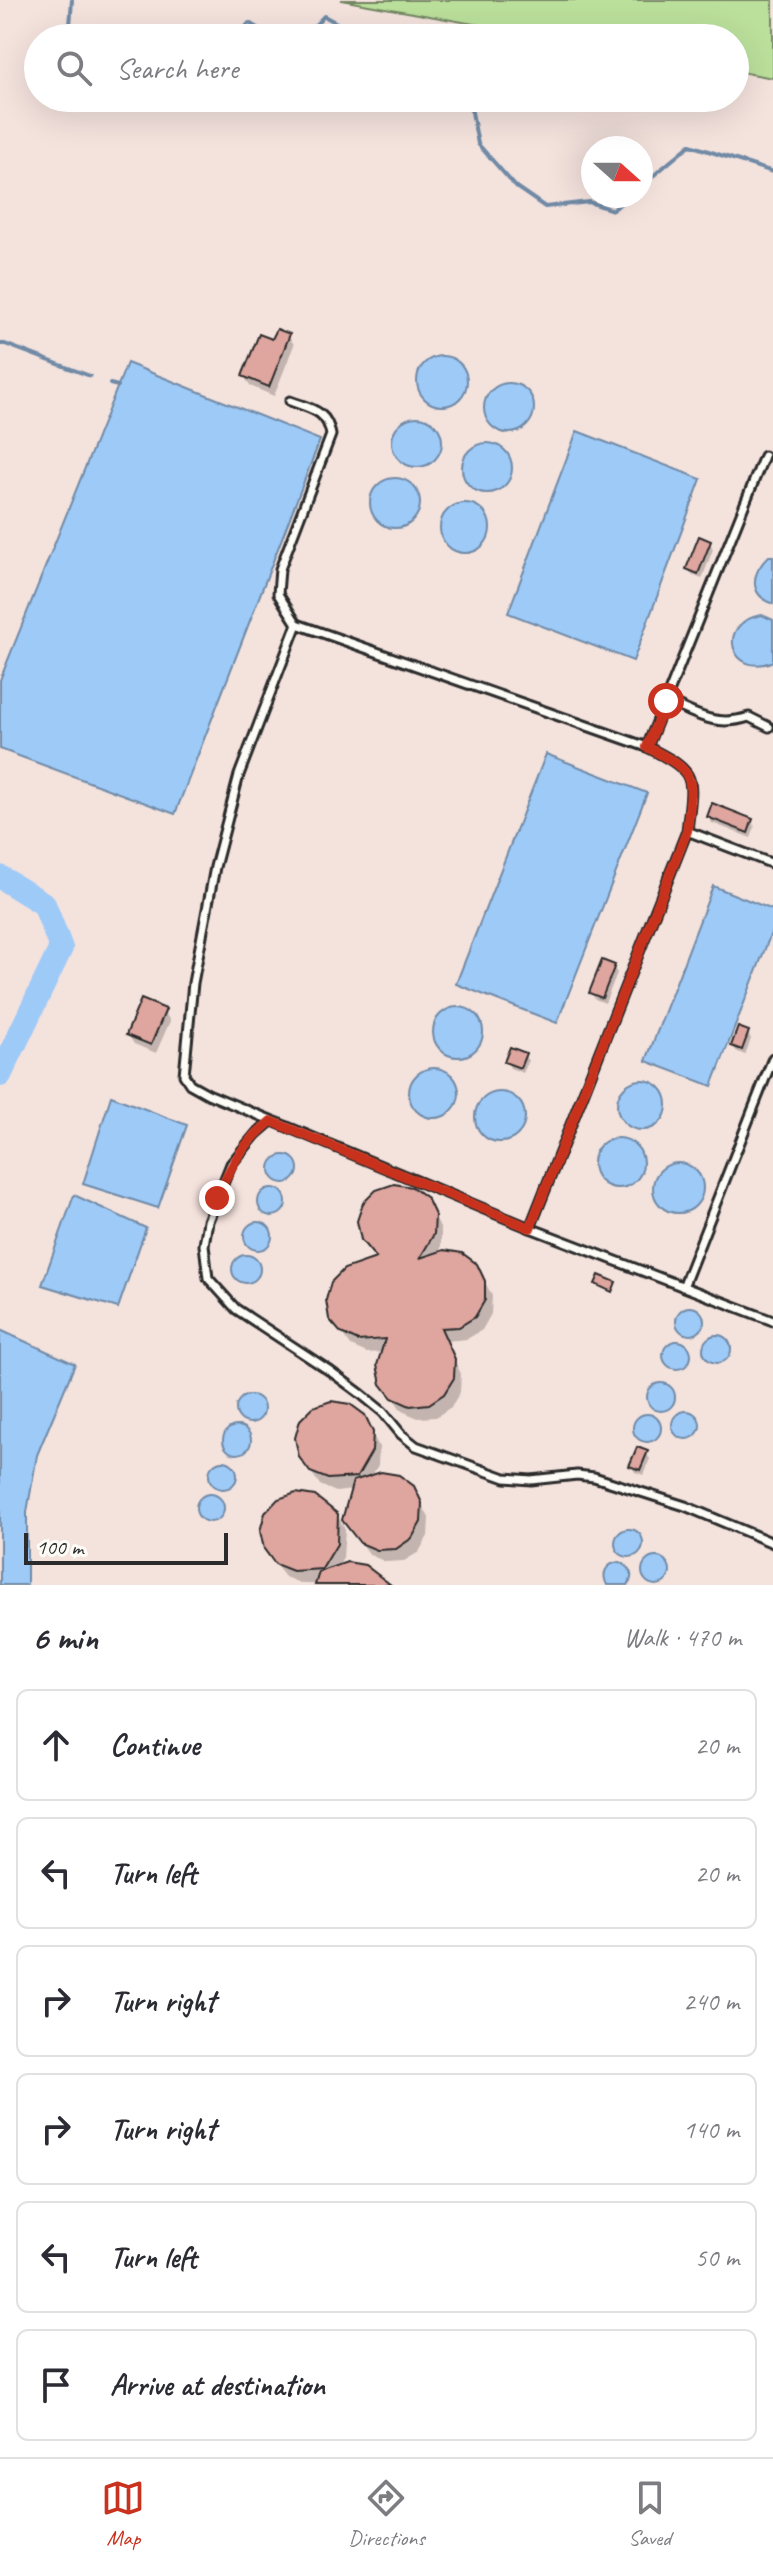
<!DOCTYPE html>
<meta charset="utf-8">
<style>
:root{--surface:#fff;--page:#f7f7f7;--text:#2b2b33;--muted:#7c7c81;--line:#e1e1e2;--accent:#c8321e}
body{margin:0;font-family:Caveat,sans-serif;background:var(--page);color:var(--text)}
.compass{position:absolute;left:581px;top:136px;width:72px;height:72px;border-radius:50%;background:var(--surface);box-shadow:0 8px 32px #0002;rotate:111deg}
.scale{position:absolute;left:24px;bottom:20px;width:204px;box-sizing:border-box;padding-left:8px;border:4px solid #2b2b2b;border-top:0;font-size:22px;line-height:28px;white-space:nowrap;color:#2b2b2b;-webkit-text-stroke:6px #fdfcf7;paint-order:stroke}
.stop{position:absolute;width:24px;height:24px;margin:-18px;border:6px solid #c8321e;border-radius:50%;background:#fff}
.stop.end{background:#c8321e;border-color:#fff;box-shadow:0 2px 8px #0008}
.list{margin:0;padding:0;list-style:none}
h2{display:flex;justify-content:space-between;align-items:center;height:104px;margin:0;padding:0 32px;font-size:34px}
h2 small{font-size:26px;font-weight:400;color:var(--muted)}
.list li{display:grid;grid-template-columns:52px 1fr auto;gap:24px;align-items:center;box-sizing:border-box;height:112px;margin:0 16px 16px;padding:0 16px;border:2px solid var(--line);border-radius:12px}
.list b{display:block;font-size:30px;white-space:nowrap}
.list em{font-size:26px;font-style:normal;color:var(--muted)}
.icon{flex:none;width:44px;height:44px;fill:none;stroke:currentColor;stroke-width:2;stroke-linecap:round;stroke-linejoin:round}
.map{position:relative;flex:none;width:773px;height:1585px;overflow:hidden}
.search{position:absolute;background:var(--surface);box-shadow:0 8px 32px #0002;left:24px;right:24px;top:24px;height:88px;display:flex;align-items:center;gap:20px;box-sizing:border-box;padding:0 28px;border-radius:44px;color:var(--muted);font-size:30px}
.sheet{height:872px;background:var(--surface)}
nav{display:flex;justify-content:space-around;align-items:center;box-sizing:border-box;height:112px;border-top:2px solid var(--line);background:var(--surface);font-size:22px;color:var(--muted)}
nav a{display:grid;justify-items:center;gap:4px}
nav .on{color:var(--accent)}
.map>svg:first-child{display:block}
</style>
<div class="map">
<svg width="773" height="1585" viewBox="0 0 773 1585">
<rect width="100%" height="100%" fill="#f4e2dd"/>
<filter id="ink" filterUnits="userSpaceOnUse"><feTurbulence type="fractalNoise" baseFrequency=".0125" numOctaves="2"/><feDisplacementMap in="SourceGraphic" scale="16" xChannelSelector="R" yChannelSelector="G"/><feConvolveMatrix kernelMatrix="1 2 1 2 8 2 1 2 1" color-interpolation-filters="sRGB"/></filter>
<g filter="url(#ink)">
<path fill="#bbe09b" stroke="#738663" stroke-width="2" d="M341,0h432v78l-38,-7v-33h-184z"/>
<g fill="#9ecaf8" stroke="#708aa6" stroke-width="2">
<circle cx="442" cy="381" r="25"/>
<path d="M127,363l193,77 -145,374 -175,-65v-69z"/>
<circle cx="509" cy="408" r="25"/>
<circle cx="417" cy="442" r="25"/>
<path d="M577,431l124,48 -68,182 -125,-48z"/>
<circle cx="487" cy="468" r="25"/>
<circle cx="395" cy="503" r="25"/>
<circle cx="465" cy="528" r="25"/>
<path d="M769,556h4v48c-25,-10 -22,-31 -4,-48z"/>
<path d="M762,615l11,5v41c-42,19 -59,-39 -11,-46z"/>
<path d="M546,754l101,39 -90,230 -101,-39z"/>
<path d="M713,886l60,24v18l-61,158 -66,-25z"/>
<circle cx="458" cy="1032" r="25"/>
<circle cx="434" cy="1093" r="25"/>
<circle cx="642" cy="1105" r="25"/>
<circle cx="500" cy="1117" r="25"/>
<path d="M111,1096l76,29 -29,83 -75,-24z"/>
<circle cx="618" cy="1163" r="25"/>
<circle cx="284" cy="1169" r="14"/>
<circle cx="678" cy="1188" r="25"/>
<circle cx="272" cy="1202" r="14"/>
<path d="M74,1195l72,33 -28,80 -76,-23z"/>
<circle cx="258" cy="1236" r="14"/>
<circle cx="246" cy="1269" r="14"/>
<circle cx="690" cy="1321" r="14"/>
<path d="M0,1330l75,34 -38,91 -10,57v73h-27z"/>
<circle cx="717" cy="1349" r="14"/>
<circle cx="677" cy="1355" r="14"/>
<circle cx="661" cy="1397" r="14"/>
<circle cx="250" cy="1409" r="14"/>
<circle cx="686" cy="1425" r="14"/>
<circle cx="647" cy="1428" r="14"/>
<circle cx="237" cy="1440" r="14"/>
<circle cx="223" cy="1475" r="14"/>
<circle cx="210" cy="1508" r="14"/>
<circle cx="629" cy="1543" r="14"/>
<circle cx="656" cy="1571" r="14"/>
<path d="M619,1562c11,5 16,13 9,23h-21c-6,-12 -1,-21 12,-23z"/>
</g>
<g fill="#0003" fill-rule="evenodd">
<path d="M289,336l5,9 -20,51 -24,-10 -6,-10 29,-34z"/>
<path d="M710,543l3,6 -11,30 -10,-4 -4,-6z"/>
<path d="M709,817l43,4 3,6 -4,11 -39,-15z"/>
<path d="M613,967l4,6 -12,30 -10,-4 -3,-6z"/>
<path d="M164,1011l6,10 -14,32 -22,-9 -6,-9z"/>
<path d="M748,1033l3,6 -6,16 -9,-4 -3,-6z"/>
<path d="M524,1055l4,6 -5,12 -13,-5 -3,-6z"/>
<path d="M434,1214l7,16v18l-4,6 47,26 8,16 -1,18 -9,16 -15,9 -21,2 15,33 -1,18 -9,15 -15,10 -18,1 -16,-7 -19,-28v-31l-16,1 -16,-7 -20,-28 45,-58 -13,-21z"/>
<path d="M371,1431l8,16 -1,18 -7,12 50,25 8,16 -1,18 -9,16 -15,9 -18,1 -16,-7 -26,-36 8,-29 -16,2 -16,-7 -20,-29z"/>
<path d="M646,1453l4,6 -7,16 -8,-3 -4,-6z"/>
<path d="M337,1515l8,14 -2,29 -5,9 45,18 -81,-1 -17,-7 -11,-14 -8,-14zM319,1560l7,12h-4l-7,-10z"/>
</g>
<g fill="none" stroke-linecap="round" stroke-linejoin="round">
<g stroke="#708aa6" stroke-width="4">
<path d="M69,38l3,-38"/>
<path d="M236,38l13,-15 25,15"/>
<path d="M303,38l21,-22 40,22"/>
<path d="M463,98l9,14 6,32 38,43 29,20 44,-5 24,8 16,-14"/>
<path d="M641,186l49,-41 83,27"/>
<path d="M0,344h5l85,32"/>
<path d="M110,384l8,2"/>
</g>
<path stroke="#9ecaf8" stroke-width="24" d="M0,877l44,27 17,44 -61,127"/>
</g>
<g fill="#dfa59f" stroke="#2b2b2b" stroke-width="2">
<path d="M277,329l13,5 -21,53 -27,-11 17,-42 13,5z"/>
<path d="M699,536l12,5 -13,33 -12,-5z"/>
<path d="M712,803l41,16 -5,14 -41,-16z"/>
<path d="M602,960l13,5 -13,33 -13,-5z"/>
<path d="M141,999l25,10 -15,36 -25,-10z"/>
<path d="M738,1027l11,4 -7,19 -11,-4z"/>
<path d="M510,1047l16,6 -6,15 -16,-6z"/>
<path d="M394,1184l18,3 15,11 8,17 -1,19 -14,24 24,-8 18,3 15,11 8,17v19l-10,17 -16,10 -18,1 14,31 -1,19 -10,16 -15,10 -19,2 -18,-8 -11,-14 -4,-19 8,-26 -27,2 -17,-8 -12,-14 -3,-19 5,-18 13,-13 32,-11 -15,-18 -4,-19 6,-18 13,-13z"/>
<path d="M599,1275l17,7 -4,10 -17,-8z"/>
<path d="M331,1401l19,3 15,11 8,17 -1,19 -15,26 -29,2 -18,-7 -11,-15 -4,-19 5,-18 13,-13z"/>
<path d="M637,1447l11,4 -8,19 -11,-4z"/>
<path d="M381,1472l18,3 15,11 8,17 -1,19 -9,16 -16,11 -19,1 -17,-7 -18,-23 11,-39z"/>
<path d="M296,1493l19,3 23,18 -1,30 -15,25 -29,2 -18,-7 -11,-15 -4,-18 5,-18 13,-14z"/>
<path d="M347,1562l18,3 26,20h-76l4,-13z"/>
</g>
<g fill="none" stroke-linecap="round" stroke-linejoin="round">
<defs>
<g id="service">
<path d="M290,401c21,8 37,9 41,34l-51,134 -2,25 19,30 350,123c52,26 46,29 40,84l-157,397"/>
<path d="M297,624l-58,151 -24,92 -22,116 -9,92 6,9 18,10 322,134 243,93"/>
<path d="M666,701c31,13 49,27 83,16l20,10"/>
<path d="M647,747l117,-291"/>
<path d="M687,831l86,33"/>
<path d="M271,1121l-15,13 -25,30 -23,57 -4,24 4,33 28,31 94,62 31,23 22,18 18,22 15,12 89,32 26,2 46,-5 17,2 91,29 88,37"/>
<path d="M683,1287l90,-229"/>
</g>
</defs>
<use href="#service" stroke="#2b2b2b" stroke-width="13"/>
<use href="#service" stroke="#fdfcf7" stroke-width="7"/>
</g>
</g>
<g fill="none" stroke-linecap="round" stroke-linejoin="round" filter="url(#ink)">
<path stroke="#c8321e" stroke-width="10" d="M217,1198c14,-34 25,-53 54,-77l259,107 157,-397c6,-55 11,-58 -40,-84l19,-46"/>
</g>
</svg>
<svg class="compass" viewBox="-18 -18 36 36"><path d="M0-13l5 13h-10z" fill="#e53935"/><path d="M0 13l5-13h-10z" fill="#7c7c81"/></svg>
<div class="scale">100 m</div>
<div class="stop" style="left:666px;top:701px"></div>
<div class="stop end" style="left:217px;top:1198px"></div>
<div class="search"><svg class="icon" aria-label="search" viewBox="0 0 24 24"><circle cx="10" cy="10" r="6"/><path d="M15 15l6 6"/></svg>Search here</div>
</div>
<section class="sheet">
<h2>6 min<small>Walk · 470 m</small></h2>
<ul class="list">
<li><svg class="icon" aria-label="ahead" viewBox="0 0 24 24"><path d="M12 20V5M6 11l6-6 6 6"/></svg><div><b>Continue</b></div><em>20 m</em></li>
<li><svg class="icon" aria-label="left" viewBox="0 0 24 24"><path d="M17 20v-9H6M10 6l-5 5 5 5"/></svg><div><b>Turn left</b></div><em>20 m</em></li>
<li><svg class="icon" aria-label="right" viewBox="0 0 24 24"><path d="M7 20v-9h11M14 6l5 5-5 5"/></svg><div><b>Turn right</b></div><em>240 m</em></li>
<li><svg class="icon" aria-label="right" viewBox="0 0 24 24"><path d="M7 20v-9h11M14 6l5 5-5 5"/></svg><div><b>Turn right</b></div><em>140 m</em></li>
<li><svg class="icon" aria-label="left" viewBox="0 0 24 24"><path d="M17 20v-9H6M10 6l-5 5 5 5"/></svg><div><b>Turn left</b></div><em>50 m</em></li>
<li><svg class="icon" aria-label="arrive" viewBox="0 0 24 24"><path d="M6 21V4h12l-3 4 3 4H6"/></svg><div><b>Arrive at destination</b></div></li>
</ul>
</section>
<nav>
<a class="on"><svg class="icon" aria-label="map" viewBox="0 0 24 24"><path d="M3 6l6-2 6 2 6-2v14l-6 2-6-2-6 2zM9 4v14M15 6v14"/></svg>Map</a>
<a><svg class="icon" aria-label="directions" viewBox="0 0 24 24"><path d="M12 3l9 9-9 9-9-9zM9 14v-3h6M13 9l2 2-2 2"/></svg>Directions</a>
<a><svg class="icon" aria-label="saved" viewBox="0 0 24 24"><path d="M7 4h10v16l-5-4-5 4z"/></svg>Saved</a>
</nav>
